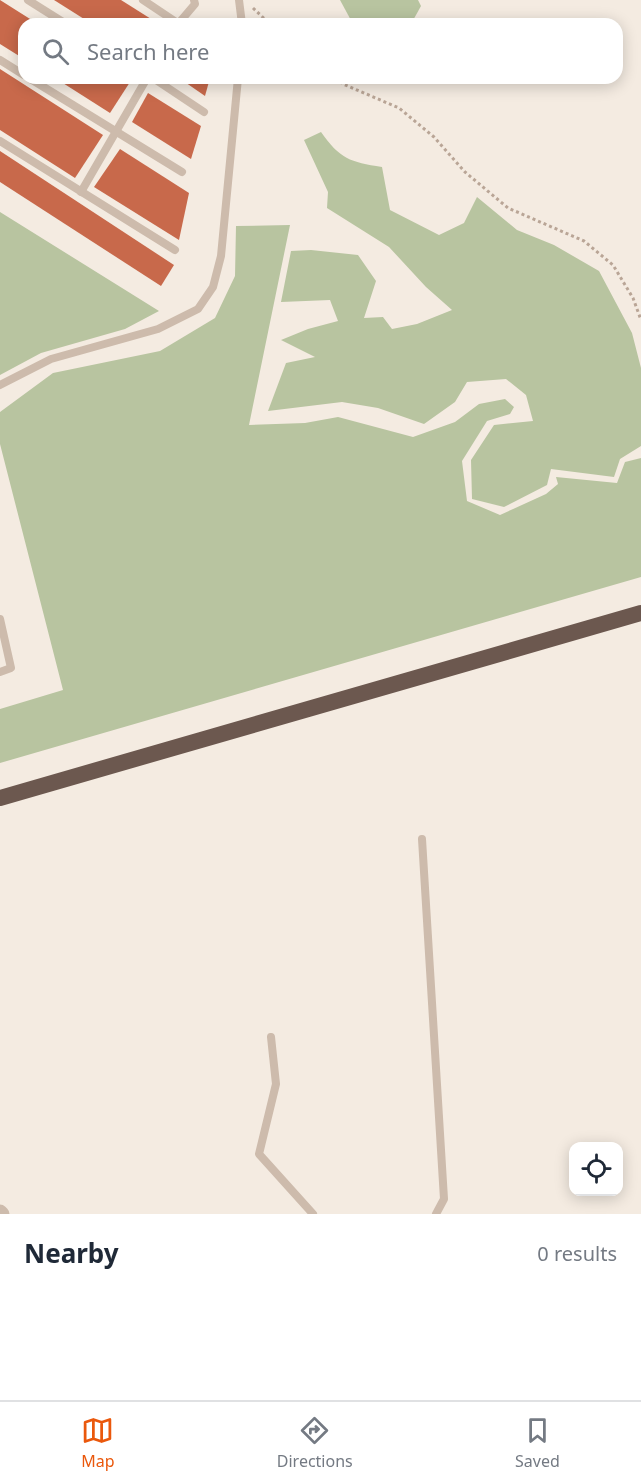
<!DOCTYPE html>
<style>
:root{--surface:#fff;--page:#f2f2f3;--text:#1f2937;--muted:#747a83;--line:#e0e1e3;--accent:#ea580c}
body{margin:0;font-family:"Noto Sans",sans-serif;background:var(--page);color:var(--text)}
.controls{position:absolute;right:18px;bottom:18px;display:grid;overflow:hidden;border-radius:12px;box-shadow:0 3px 15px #0003}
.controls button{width:54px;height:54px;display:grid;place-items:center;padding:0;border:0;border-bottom:2px solid var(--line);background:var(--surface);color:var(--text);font:30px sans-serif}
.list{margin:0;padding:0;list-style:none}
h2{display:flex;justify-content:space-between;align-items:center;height:78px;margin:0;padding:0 24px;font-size:26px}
h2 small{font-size:20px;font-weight:400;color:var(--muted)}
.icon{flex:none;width:33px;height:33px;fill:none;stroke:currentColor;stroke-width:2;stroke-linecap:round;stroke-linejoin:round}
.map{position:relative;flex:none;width:641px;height:1214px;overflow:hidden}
.search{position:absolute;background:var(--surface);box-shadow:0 3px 15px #0003;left:18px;right:18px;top:18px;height:66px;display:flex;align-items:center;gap:15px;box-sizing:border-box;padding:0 21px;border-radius:18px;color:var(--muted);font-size:22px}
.sheet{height:186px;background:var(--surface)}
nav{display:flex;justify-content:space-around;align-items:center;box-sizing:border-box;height:84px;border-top:2px solid var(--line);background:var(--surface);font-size:16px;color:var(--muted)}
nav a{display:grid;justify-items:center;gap:3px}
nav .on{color:var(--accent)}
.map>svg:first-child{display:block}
</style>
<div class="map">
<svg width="641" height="1214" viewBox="0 0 641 1214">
<rect width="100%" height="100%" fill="#f4ebe1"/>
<g fill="#b8c4a0">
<path d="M340,0h78l3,6 -10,18h-58z"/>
<path d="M321,132c19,27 29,30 61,35l8,43 49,25 25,-12 13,-26 40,33 37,15 45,26 33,62 9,35v78l-21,13 -6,18 -63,-8 -4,16 -43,22 -32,-8 -1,-39 23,-35 39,-4 -7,-26 -20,-16 -39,3 -12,20 -31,22 -46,-16 -36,-6 -74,9 18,-48 29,-6 -34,-17 27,-11 30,-8 -8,-21 -49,2 10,-51 20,-1 47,5 18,26 -12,37 19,-1 9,12 25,-5 35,-14 -26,-23 -37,-40 -62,-39 1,-16 -24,-52z"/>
<path d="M0,212l159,99 -34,18 -84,24 -41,22z"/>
<path d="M290,225l-41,200 56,-2 33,-6 75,20 42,-15 24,-18 26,-5 9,8 -4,7 -23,7 -25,40 5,40 33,14 46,-21 12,-10 -2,-7 61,6 8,-21 16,-4v119l-641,186v-54l63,-19 -63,-246v-32l53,-39 107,-22 55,-33 20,-42 1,-50z"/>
</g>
<g fill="#c8694b">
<path d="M0,0l38,24h-14v35l-24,-15z"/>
<path d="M54,0h67l38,24h-67z"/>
<path d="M0,69l103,66 -28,43 -75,-48z"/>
<path d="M55,78h69l6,4 -20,31z"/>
<path d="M179,78h31l-5,18z"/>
<path d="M148,93l53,33 -10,33 -59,-37z"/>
<path d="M120,149l69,44 -10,47 -85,-53z"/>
<path d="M0,151l174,114 -13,21 -161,-104z"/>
</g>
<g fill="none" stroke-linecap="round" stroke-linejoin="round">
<g stroke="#b9a596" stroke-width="3" stroke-dasharray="3 3" stroke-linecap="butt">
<path d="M253,8l17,16"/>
<path d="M335,78l8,6 56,24 35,29 31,35 43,36 76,33 29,24 20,33 8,22"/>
</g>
<g stroke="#cdbbac" stroke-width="8">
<path d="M28,0l38,24"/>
<path d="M143,0l36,24"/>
<path d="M239,0l3,24"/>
<path d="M178,24l17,-20 -1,-4"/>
<path d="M0,60l24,15"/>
<path d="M29,78l153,94"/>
<path d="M153,78l51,34"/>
<path d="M0,141l175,109"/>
<path d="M81,192l66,-114"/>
<path d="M0,385l51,-26 107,-30 40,-20 15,-22 8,-31 17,-178"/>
<path d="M0,619l11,49 -11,4"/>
<path d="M422,839l22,360 -8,15"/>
<path d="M271,1037l5,47 -17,70 54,60"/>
</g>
<path stroke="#cdbbac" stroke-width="15" d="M0,1212l2,2"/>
<path stroke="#6c584f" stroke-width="16" d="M0,798l641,-185"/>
</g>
</svg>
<div class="controls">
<button><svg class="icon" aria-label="locate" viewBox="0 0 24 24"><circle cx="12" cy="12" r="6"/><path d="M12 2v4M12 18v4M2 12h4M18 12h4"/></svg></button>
</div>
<div class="search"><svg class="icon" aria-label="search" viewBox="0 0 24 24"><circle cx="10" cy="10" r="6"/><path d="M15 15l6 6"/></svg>Search here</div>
</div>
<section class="sheet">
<h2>Nearby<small>0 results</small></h2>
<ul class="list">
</ul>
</section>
<nav>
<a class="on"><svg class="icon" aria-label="map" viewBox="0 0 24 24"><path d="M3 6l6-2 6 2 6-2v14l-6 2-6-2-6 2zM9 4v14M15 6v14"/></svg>Map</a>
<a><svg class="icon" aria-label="directions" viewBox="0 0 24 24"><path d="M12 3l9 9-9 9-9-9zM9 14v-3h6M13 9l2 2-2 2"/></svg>Directions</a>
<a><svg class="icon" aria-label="saved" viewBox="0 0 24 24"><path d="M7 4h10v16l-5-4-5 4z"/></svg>Saved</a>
</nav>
